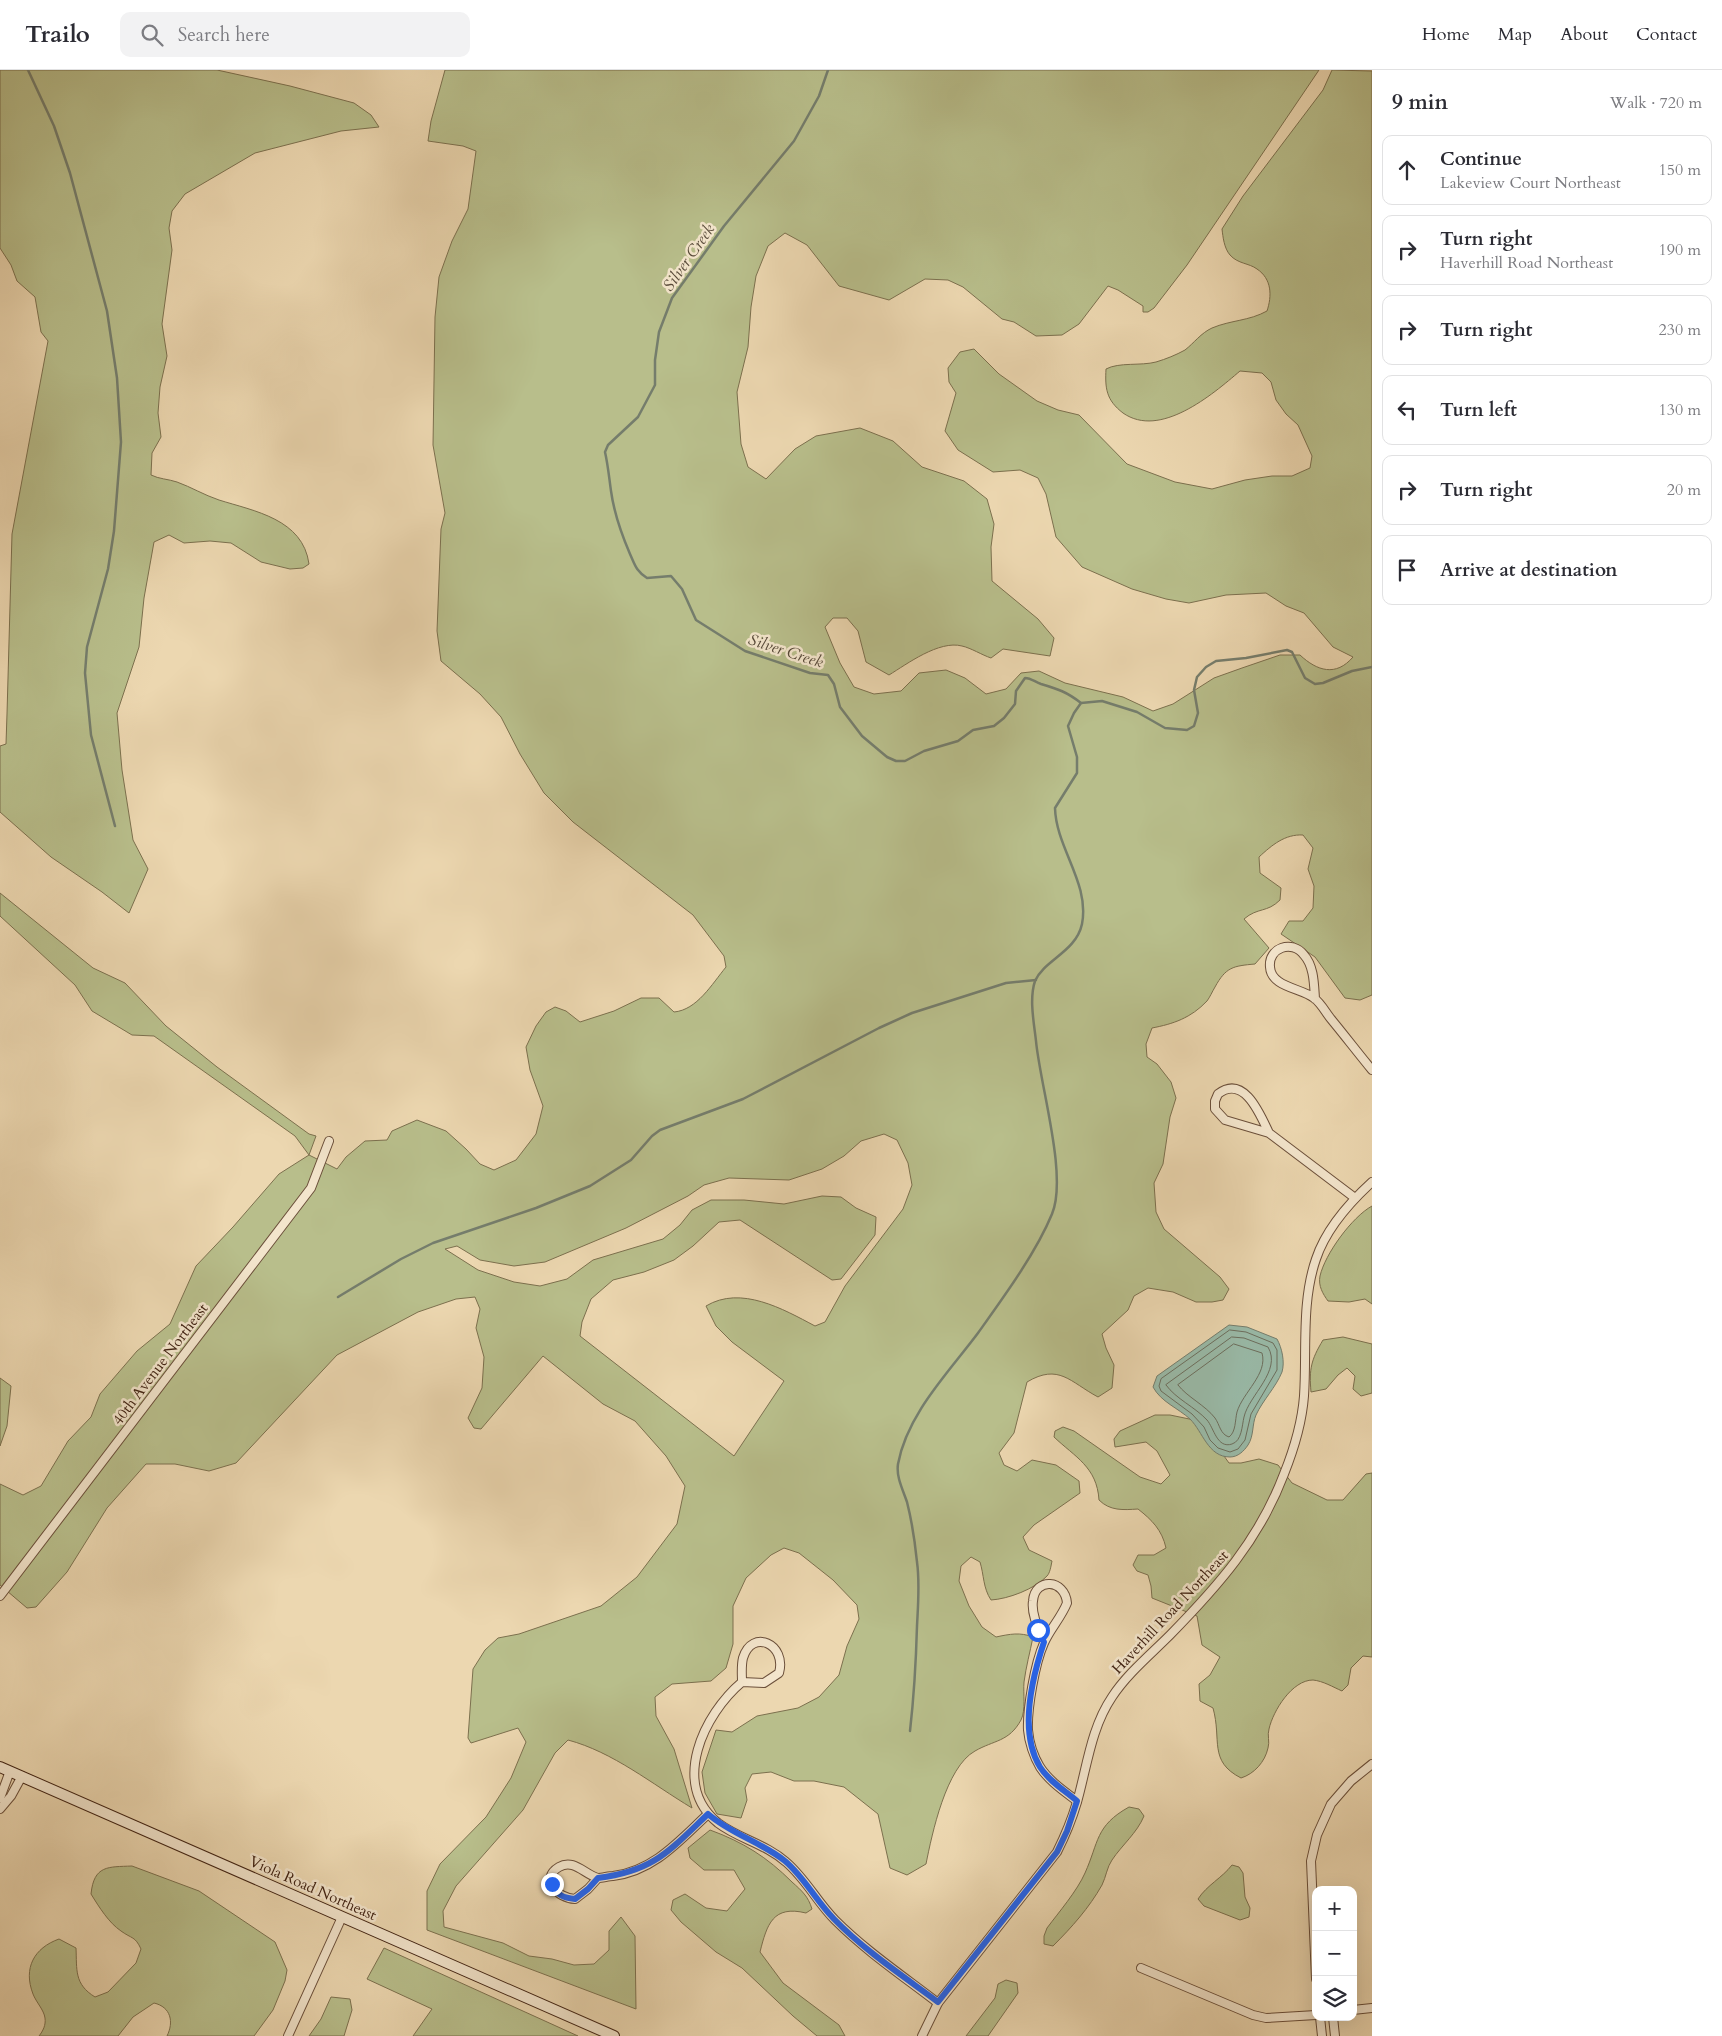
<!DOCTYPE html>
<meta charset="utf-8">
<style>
:root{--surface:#fff;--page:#f2f2f3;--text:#2b2b33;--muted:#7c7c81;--line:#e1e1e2}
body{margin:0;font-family:Cardo,serif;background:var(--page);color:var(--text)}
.controls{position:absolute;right:15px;bottom:15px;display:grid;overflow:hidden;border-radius:10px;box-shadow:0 5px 20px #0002}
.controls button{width:45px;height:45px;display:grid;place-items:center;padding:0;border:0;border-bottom:1px solid var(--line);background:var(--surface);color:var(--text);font:25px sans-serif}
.stop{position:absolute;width:15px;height:15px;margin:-11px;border:4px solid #2563eb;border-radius:50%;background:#fff}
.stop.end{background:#2563eb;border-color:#fff;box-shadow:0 1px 5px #0008}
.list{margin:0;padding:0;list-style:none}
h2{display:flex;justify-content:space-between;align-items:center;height:65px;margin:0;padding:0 20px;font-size:21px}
h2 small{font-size:16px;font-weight:400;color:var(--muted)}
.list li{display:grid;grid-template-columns:32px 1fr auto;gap:15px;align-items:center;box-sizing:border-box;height:70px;margin:0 10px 10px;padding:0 10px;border:1px solid var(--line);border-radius:10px}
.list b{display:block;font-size:19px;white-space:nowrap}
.list p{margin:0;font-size:16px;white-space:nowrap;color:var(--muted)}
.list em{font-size:16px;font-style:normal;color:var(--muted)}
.icon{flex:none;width:28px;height:28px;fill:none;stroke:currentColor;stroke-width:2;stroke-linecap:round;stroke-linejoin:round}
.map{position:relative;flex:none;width:1372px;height:1966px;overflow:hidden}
header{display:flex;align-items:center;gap:30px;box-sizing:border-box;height:70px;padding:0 25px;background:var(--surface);border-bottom:1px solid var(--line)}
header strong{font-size:24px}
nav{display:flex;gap:28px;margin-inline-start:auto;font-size:18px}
.search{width:350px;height:45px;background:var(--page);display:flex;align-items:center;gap:12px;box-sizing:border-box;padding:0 18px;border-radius:10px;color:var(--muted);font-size:19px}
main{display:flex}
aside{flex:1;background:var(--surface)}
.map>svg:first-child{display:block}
</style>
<header>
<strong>Trailo</strong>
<div class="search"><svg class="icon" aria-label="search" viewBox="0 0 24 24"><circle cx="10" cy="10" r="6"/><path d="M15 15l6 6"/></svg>Search here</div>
<nav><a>Home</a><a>Map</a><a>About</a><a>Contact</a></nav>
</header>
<main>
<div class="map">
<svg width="1372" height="1966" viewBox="0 0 1372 1966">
<rect width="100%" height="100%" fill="#ecd7b0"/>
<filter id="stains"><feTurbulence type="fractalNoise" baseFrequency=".004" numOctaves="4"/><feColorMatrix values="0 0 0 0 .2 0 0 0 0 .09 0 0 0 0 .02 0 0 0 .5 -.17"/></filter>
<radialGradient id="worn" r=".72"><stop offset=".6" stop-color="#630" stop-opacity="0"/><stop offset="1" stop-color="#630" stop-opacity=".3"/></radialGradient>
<g fill="#b8be8b" stroke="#7c704e" fill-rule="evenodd">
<path d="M0,0h217l73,16 64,17 17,12 8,12 -38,4 -86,22 -70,41 -13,17 -3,17 3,22 -10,74 5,32 -7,31 -2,26 3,24 -9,16 -1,22c8,4 17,4 26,7 14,5 27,13 42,18 35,11 84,19 90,64l-6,4 -13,1 -29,-7 -30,-19 -21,-2 -26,2 -15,-8 -15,7 -10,56 -5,49 -22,66 5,57 11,70 15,29 -19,44 -27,-21 -51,-35 -51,-45v-66l6,-2 1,-30 5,-180 36,-193 -7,-9 -6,-35 -18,-16 -6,-16 -11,-17z"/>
<path d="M445,0h874l-132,195 -33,43 -6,4h-5v-6l-25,-16 -10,-4 -29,38 -17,11 -26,1 -22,-14 -12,-3 -39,-32 -15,-7 -23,-1 -36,21 -50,-14 -32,-41 -22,-12 -17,13 -12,30 -5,31 -3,40 -11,45 4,52 7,23 18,12 29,-30 21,-13 44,-8 33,13 29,26 42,14 23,18 7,25 -3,23 1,34 46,38 16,19 -4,18 -47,-7 -12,9c-9,-3 -20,-10 -29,-12 -23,-6 -55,18 -73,29l-23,-13 -8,-31 -11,-13h-14l-8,9 15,36 14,24 20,7 27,-3 18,-18 27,-3 19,8 21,16 20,-5 15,-16 18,-2 26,12 58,14 30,14 20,-7 41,-26 28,-10 38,-13h20c17,16 36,22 53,2l-20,-10 -29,-34 -18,-7 -20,-13 -40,2 -37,8 -23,-4 -34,-10 -50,-22 -26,-30 -10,-43 -8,-16 -18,-8 -27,2 -35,-22 -13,-19 11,-38 -7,-11 -1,-14 12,-16 14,-3 25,25 38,27 21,9 21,5 48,49 48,18 37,7 33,-9 27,-4h20l18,-8 2,-12 -14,-31 -12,-11 -10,-14 -5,-18 -9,-9 -22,-2c-28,24 -80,68 -117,42 -17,-13 -18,-25 -17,-44 13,-7 35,-3 50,-7 10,-3 20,-7 29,-12 9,-7 16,-17 27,-22 19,-8 37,-7 55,-17 5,-15 5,-32 -10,-42 -8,-6 -19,-5 -27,-14 -6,-7 -7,-18 -8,-26l21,-33 80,-106 9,-20 40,1v924l-12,5 -15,-2 -30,-41 -34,-23 8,-13h14l10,-13 1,-22 -6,-17 5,-21 -10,-13c-18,-1 -31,10 -44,22l1,16 21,15 -1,12c-13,13 -22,7 -36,19l25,29 -14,16c-22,2 -29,3 -40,23 -3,5 -5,10 -8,14 -16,17 -34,23 -55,27l-6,16 1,13 10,7 14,18 5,16 -6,19 -7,47 -9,19 2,29 8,17 56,48 9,12 -6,11 -11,2h-16l-23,-10 -25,-4 -14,8 -6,14 -26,24 4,14 8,17 -2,23 -14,9c-28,-15 -39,-34 -71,-15l-13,51 -15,20 5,12 13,6 15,-11 24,5 23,16 1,12 -46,32 -11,12 6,13 23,11c-1,5 -2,12 -5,15 -12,13 -39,23 -56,24 -8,-12 -7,-25 -11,-38l-9,-5 -10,9 -2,15 10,25 13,21 14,10c14,-3 24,-5 37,0 -3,15 -7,30 -9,45 -1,11 2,28 -3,38 -12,22 -27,20 -46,31 -29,16 -43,83 -49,113l-19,11 -17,-7 -12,-54 -34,-27 -30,-6h-20l-23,-9 -19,2 -7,14 2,12 -6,18 -24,-4 -12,-21 -3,-21 14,-42 16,2 25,-16 41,-8 21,-11 20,-22 8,-29 12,-27 -2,-14 -24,-25 -34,-27 -15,-5 -13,7 -25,23 -13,28v38l-7,24 -15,13 -39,3 -17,13 1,19 18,33 18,59c-40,-24 -79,-56 -124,-68l-13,13 -32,57 -67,76 -13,25 1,16 59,16 26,13 23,3 22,6 20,-1 15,-14v-19l12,-14 14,19 1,73 -209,-79v-39l13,-27 46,-47 25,-39 15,-36 -8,-14 -47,15 -3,-5 5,-69 12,-19 13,-12 21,-4 82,-28 36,-29 40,-53 8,-38 -19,-30 -31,-35 -32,-17 -60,-48 -62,73 -7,-1 -6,-10 14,-30 2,-31 -8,-29 4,-19 -5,-12 -19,2 -38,13 -81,43 -101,108 -27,8 -34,-7h-29l-39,44 -40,64 -31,35 -9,1 -27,-23v-101l23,11 18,-9 27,-45 23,-24 9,-23 37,-43 33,-27 26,-58 37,-39 46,-53 30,-19 -14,-19 -141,-100 -22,-1 -40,-24 -17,-26 -75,-69v-23l93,75 32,15 41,43 51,41 92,67 7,2 -7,19 28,14 9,-12 19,-16 22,-1 5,-9 25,-11 29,11 20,18 14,15 14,6 22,-10 20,-26 7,-28 -13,-36 -4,-23 10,-21 10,-14 9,-5 11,4 14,11 34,-11 27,-13h18l15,14c23,-2 38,-28 52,-45l-2,-11 -31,-41 -120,-93 -29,-29 -24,-39 -19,-37 -21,-23 -39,-33 -4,-30 4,-102 4,-16 -12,-68 2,-128 4,-40 13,-36 16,-32 8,-58 -13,-5 -35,-5 3,-20zM884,1064l13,6 11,23 4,22 -9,24 -58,77 -20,36 -10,4c-32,-17 -74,-41 -109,-20l10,20 16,16 52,39 -50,75 -154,-120 2,-14 9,-23 22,-19 31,-8 30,-12 19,-14 26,-24 21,-2 92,60 9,-1 34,-44 1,-18 -20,-9 -15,-11 -19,-1 -38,8 -40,-4h-33l-19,10 -12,15 -17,14 -70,21 -26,19 -27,7 -26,-4 -36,-12 -33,-21 12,-3 23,14 34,6 31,-4 81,-34 62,-32 16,-11 25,-7 60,2 33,-11 22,-13 17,-15z"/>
<path d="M1372,1136v98l-7,-5 -16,3 -21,-1c-5,-7 -10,-15 -8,-25 5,-22 32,-59 52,-70z"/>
<path d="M1343,1267l29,7v49l-11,3 -8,-7 2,-13 -8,-8 -9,7 -12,14 -15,3c-2,-23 0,-32 12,-52z"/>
<path d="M0,1308l11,8 -4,40 -7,20z"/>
<path d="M1155,1345h15l29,6 30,42h12l18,-4 19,6 14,18 35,17h16l23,-26 6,-1v184l-9,-1 -12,12 -3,17 -6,6c-9,-4 -19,-10 -29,-11 -21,0 -40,31 -44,49 -2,6 1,13 -1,19 -3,14 -14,26 -27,30 -33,-17 -19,-38 -28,-70l-13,-7 -1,-17 11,-9 10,-18 -18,-12 -5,-29 -45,-18 -1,-12 -3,-11 -11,-4 -4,-6 5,-10h16l12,-7c-4,-18 -14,-28 -28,-39 -15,1 -28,2 -39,-9 -2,-33 -24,-43 -45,-63l1,-6 8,-4 11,4 66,46 21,7 9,-9 -13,-24 -11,-9 -31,5 -1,-8 6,-8z"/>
<path d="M1129,1737l10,2 5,7c-7,17 -22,29 -32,44 -5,7 -6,17 -10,25 -13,23 -30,42 -49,61l-9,-2v-8l3,-8c12,-16 30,-37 38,-55 14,-31 10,-47 44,-66z"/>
<path d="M710,1760c33,12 57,27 82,52 10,9 16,14 20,27l-6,4c-33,-8 -39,11 -46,39l23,31 56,42 6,11h-28l-24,-20 -51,-48 -26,-16 -35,-30 -10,-12 2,-10 12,-6 21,14 21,3 18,-22 -11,-19h-30l-14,-12 -2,-10z"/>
<path d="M1232,1795l7,2 4,6 2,24 5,11 -1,9 -9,3 -36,-14 -6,-7c9,-14 24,-21 34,-34z"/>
<path d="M132,1796l67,25 76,51 12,28 -2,11 -12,29 -19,26h-87c7,-14 4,-29 -13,-33l-21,14 -15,19h-79c4,-5 7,-11 6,-18 -1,-8 -9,-16 -12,-24 -10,-26 1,-46 26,-55l17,9c1,22 -2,36 19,49l13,-5 28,-29 5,-14c-6,-13 -9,-10 -20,-18 -12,-8 -22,-24 -30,-37 3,-29 17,-27 41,-28z"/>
<path d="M384,1878l194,88h-165l19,-27 -65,-30z"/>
<path d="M1006,1910l11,3 1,10 -30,43h-22l29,-38 3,-14z"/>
<path d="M331,1927l19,2 2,11 -8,26h-35l12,-17z"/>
</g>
<path fill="#99baa8" stroke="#757d6c" d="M1229,1255l18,2 30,12c5,9 8,23 5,33 -6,15 -19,28 -26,43 -4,9 -2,21 -8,30 -4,6 -10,12 -18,12 -22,0 -27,-25 -40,-38 -12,-11 -29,-17 -37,-32l4,-11z"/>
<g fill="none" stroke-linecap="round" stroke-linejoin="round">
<g stroke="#6c6e5d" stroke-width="1">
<path d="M1230,1260l16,2 27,11 4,7v20l-26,44 -6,26 -7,9 -8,3 -12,-4 -8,-8 -6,-13 -12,-13 -31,-23 -2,-5 2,-7z"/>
<path d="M1232,1267l12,1 24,9c14,24 -19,48 -24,70 -2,8 -2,24 -12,27 -15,5 -18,-16 -25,-24 -12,-13 -31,-21 -41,-35z"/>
<path d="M1234,1274l28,9c6,21 -19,39 -25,59 -2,8 -1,20 -8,25 -9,-3 -9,-12 -14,-19 -10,-13 -28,-21 -37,-33z"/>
</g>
<g stroke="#757d6c" stroke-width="2.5">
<path d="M28,0l26,56 16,47 37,138 10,67 4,64 -7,89 -6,38 -21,78 -2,26 6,62 24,91"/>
<path d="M828,0l-9,26 -25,45 -70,85 -52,72 -13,34 -4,28v25l-17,32 -30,28 -3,7c3,13 4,25 6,39 3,22 10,42 19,63 5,11 6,17 17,24l24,-2 11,13 14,31 49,31 65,22 18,2 6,9 6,23 22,29 25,21 9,4h9l19,-10 34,-10 15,-11 21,-4 10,-8 11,-14 1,-13 9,-13c6,0 10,4 16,6 17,5 26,8 40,19l21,-2 35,11 28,16 22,2 7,-4 4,-13 -4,-23 3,-13 9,-10 10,-6 30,-3 41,-8 5,2 13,26 10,6 8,-1 29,-12 20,-4"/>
<path d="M338,1227l63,-38 32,-16 103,-35 54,-22 41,-26 21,-24 8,-6 83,-31 136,-71 33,-15 94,-30 30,-3"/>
<path d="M910,1661c4,-35 6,-69 7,-105 1,-21 3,-43 0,-64 -2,-20 -5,-40 -10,-60 -4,-12 -11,-25 -9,-38 9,-50 51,-92 80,-131 25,-35 58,-80 74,-119 16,-38 -12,-129 -16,-173 -2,-18 -7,-42 -1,-60 9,-21 41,-29 47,-57 8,-41 -26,-76 -27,-116l22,-35v-16l-9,-31 6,-13 7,-10"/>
</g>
<defs>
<g id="minor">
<path d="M1315,929c-1,-15 -1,-33 -11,-44 -12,-16 -36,-7 -34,12 1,20 31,21 44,31 7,5 12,15 17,21 14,17 27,34 41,51"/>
<path d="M1269,1063c-9,-19 -25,-59 -51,-39l-3,7v8l10,11 44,13 86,65"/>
<path d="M0,1526l311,-408 18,-47"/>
<path d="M1044,1572c-5,-12 -13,-28 -11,-41 2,-24 32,-22 34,2 -6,15 -17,26 -23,40 -9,20 -17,66 -16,87 1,12 6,27 12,37 9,14 24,24 37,34"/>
<path d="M742,1612c0,-7 -1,-16 1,-24 9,-30 44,-14 36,15l-15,10 -22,-1c-38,32 -72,102 -24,141 21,16 48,21 68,39 20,17 31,40 49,58 31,31 68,56 103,83"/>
<path d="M0,1728l10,-27"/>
<path d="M0,1739l11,-13 11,-20"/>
<path d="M598,1808l-10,11 -13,10c-18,-1 -36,-20 -16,-32 15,-9 26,8 39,11 4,0 11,-2 15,-2 41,-5 67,-36 95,-62"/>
<path d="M1141,1898l112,47 13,3 50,-3"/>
<path d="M1316,1909l-5,-118 6,-26 14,-31 20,-23 21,-17"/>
<path d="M1353,1940l19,-2"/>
<path d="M1320,1947l2,19"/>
<path d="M1333,1947l2,19"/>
<path d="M288,1966l54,-119"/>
<path d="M922,1966l16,-33 119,-151c8,-16 15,-33 20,-50 10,-35 14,-74 35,-105 15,-23 38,-42 58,-62 48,-49 89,-95 114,-161 10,-25 18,-51 20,-78 3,-44 -3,-94 12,-137 10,-30 33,-56 56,-77"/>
</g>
<path id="secondary" d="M0,1697l614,269"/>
</defs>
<use href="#minor" stroke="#6b4f3a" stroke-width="10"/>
<use href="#secondary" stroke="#402212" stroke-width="12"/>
<use href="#minor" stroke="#f3e5cc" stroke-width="8"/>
<use href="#secondary" stroke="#f3e5cc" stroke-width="10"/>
</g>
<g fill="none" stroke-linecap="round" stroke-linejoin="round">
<path stroke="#2563eb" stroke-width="6" d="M552,1814c5,11 11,14 23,15l13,-10 10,-11c56,-7 71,-27 110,-64 23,20 53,28 77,47 20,17 31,40 49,58 31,32 69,57 104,83l119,-150 10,-21 10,-30c-13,-11 -28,-20 -37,-34 -21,-34 -8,-89 4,-125l-6,-12"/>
</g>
<g text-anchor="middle" stroke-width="5" stroke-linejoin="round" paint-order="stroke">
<g font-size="15" fill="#402212" stroke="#f3e5cc">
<text transform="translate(160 1294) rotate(-53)" y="5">40th Avenue Northeast</text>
<text transform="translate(1170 1542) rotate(-47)" y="5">Haverhill Road Northeast</text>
<text transform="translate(313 1818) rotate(24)" y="5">Viola Road Northeast</text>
</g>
<g font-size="16" font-style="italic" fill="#564838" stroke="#f3e5cc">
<text transform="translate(688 187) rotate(-55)" y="6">Silver Creek</text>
<text transform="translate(786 580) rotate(18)" y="6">Silver Creek</text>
</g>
</g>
<rect width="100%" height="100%" filter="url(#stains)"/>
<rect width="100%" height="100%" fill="url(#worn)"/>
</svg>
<div class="controls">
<button>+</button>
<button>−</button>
<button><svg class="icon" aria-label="layers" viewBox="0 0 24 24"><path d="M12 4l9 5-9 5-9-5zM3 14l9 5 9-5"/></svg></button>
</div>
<div class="stop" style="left:1038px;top:1560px"></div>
<div class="stop end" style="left:552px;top:1814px"></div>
</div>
<aside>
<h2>9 min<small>Walk · 720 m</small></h2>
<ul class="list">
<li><svg class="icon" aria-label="ahead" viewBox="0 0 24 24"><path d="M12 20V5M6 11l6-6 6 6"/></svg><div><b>Continue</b><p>Lakeview Court Northeast</p></div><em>150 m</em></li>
<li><svg class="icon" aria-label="right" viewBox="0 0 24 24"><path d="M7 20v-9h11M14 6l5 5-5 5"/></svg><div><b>Turn right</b><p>Haverhill Road Northeast</p></div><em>190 m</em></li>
<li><svg class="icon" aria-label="right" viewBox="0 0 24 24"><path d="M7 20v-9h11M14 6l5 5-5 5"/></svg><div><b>Turn right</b></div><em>230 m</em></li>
<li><svg class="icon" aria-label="left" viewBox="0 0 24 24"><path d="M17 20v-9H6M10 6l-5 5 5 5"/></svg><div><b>Turn left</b></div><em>130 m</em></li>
<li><svg class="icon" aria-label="right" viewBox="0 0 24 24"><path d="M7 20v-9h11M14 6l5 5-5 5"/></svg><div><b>Turn right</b></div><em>20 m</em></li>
<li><svg class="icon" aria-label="arrive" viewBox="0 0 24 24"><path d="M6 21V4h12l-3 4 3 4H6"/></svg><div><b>Arrive at destination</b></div></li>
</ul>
</aside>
</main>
